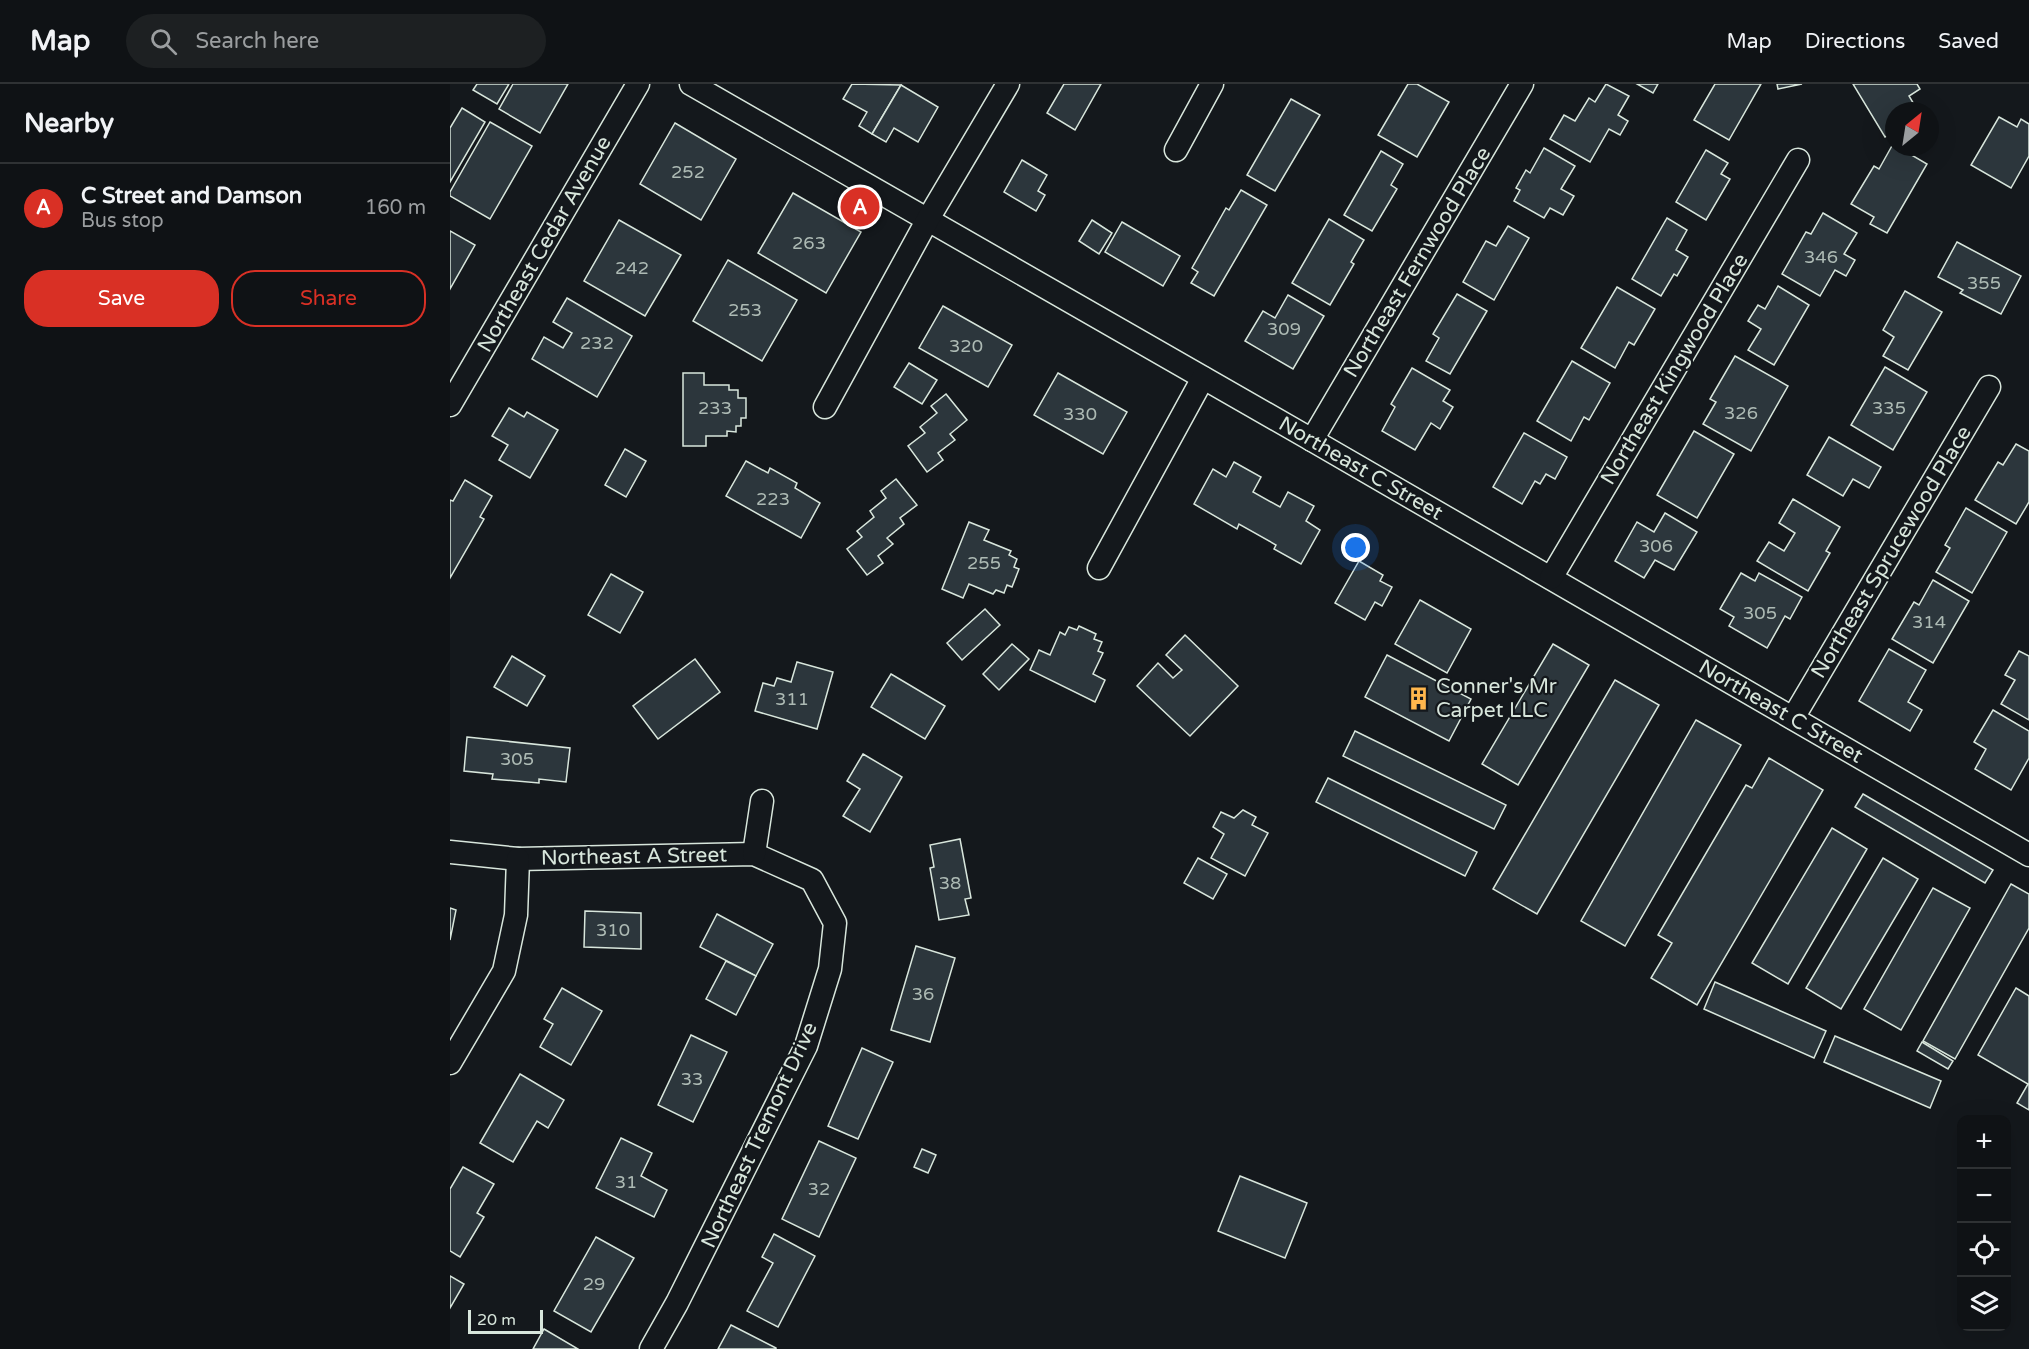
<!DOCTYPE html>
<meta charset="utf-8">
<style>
:root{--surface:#0f1215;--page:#1d2022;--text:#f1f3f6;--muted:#9b9ea0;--line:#2f3234;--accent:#d93025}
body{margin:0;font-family:"Varela Round",sans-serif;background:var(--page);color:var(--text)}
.controls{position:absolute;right:18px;bottom:18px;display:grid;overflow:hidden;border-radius:12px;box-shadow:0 6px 24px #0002}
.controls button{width:54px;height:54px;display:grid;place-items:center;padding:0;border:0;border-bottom:2px solid var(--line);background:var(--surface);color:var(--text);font:30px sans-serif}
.compass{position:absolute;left:1435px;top:18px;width:54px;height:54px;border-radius:50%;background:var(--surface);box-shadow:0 6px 24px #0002;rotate:30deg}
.scale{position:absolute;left:18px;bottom:15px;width:75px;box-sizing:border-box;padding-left:6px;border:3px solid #d8e6dc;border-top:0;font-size:16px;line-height:21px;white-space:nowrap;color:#d8e6dc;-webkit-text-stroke:4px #14181c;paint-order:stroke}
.you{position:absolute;left:906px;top:464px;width:21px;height:21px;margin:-15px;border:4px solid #fff;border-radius:50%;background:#1a73e8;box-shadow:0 0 0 9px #1a73e833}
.badge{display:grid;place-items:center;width:39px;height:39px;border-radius:50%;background:var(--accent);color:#fff;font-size:20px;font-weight:700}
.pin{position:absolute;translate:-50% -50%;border:3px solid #fff;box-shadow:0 2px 6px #0006}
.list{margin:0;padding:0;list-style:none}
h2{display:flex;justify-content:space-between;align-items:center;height:78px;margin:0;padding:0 24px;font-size:26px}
h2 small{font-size:20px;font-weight:400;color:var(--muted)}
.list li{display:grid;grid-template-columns:39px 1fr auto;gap:18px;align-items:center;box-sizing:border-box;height:90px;padding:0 24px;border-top:2px solid var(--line)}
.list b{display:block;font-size:22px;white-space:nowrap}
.list p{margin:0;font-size:20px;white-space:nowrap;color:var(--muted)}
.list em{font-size:20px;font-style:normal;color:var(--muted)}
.actions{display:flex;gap:12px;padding:18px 24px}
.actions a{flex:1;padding:14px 0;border:2px solid var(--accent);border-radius:24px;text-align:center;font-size:21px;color:var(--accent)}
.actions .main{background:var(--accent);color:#fff}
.icon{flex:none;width:33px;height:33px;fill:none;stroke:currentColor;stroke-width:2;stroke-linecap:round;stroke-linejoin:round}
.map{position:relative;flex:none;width:1579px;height:1265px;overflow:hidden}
header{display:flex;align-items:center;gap:36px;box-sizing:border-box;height:84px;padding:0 30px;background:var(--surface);border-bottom:2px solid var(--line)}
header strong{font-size:28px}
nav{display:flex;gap:33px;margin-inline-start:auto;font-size:21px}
.search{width:420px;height:54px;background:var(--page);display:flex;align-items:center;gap:15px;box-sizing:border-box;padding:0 21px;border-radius:33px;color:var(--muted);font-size:22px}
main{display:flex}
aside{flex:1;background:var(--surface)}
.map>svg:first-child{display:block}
</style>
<header>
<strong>Map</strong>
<div class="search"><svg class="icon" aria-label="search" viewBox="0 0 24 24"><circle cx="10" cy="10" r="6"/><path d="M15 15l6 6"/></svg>Search here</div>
<nav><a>Map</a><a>Directions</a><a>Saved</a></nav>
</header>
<main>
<aside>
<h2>Nearby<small></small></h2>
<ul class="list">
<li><span class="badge">A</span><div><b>C Street and Damson</b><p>Bus stop</p></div><em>160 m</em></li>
</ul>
<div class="actions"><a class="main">Save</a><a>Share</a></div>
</aside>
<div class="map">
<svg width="1579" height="1265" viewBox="0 0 1579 1265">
<rect width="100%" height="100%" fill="#14181c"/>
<g fill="#2c363c" stroke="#d8e6dc" stroke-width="1.5">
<path d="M27,0h32l-12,20 -24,-14z"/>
<path d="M63,0h55l-28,49 -41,-24z"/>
<path d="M402,0l49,1 -29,49 -13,-8 8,-14 -24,-13z"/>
<path d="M614,0h37l-26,46 -28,-17z"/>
<path d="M958,0h9l32,18 -32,55 -39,-22z"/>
<path d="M1156,0l23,12 -11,19 10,6 -8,14 -11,-6 -19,33 -40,-23 14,-24 11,6 14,-23 6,4z"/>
<path d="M1187,0h21l-5,9z"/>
<path d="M1265,0h46l-32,56 -35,-20z"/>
<path d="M1327,0h25l-24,5z"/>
<path d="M1403,0h64l3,5 -11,7 9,15h-24v21l-9,5z"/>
<path d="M451,1l37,22 -20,35 -24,-14 -8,14 -14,-8z"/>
<path d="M841,15l29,16 -45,76 -28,-16z"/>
<path d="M12,24l23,14 -35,60v-54z"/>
<path d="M1549,33l18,10 4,-8 8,5v32l-18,32 -40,-23z"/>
<path d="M40,38l42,24 -42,73 -40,-23v-4z"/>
<path d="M225,39l61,36 -35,61 -61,-36z"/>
<path d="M1443,60l1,3h4l29,17 -40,69 -17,-9 4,-7 -23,-13 23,-38 5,3z"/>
<path d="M1094,64l31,18 -14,23 13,7 -11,19 -13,-7 -6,10 -30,-17 6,-11 -4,-2 10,-18 4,3z"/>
<path d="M1256,66l22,13 -7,11 9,5 -24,41 -30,-18z"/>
<path d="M931,67l22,13 -12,21 6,4 -25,42 -28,-16z"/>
<path d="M572,76l25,15 -9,16 7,4 -9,16 -32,-19z"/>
<path d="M791,106l26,15 -53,91 -23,-13 7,-11 -6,-4 34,-60 3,2z"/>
<path d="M343,109l68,39 -35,61 -68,-40z"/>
<path d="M1373,129l34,20 -13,21 11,6 -9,16 -11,-6 -15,26 -38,-22 24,-42 5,2z"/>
<path d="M1217,134l20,12 -11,20 12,7 -11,19 -3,-2 -13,22 -29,-17z"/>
<path d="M879,135l35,21 -13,22 3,2 -24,41 -38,-22z"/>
<path d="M169,136l62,35 -36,61 -61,-35z"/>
<path d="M642,136l20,13 -13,21 -20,-13z"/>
<path d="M672,138l58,34 -17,30 -58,-34z"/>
<path d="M1058,142l21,12 -35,62 -31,-18 23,-41 10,5z"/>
<path d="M0,147l25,14 -25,44z"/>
<path d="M1507,158l64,34 -20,38 -41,-21 3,-3 -25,-13z"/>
<path d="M278,176l69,40 -35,61 -69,-40z"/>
<path d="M1328,202l31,19 -35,60 -26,-15 13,-21 -13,-8 10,-16 7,4z"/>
<path d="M1167,203l38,22 -21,36 -5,-3 -14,26 -34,-20z"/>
<path d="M1455,207l37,21 -34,58 -25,-14 11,-19 -11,-7z"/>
<path d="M1007,210l30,17 -37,63 -24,-13 13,-23 -6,-4z"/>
<path d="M838,211l36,21 -31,53 -48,-28 18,-30 12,7z"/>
<path d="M117,214l65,38 -35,61 -65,-38 12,-22 19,11 9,-15 -19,-11z"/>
<path d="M493,222l69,39 -24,42 -69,-39z"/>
<path d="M1285,272l53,30 -37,65 -48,-27 13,-22 -6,-3z"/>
<path d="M1122,277l38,22 -21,37 -5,-3 -13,24 -34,-20z"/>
<path d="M459,279l28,17 -15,24 -28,-17z"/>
<path d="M1435,283l42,25 -34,58 -42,-25z"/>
<path d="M962,284l38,22 -7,11 10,6 -13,22 -9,-6 -16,27 -33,-19 13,-24 -4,-3z"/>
<path d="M233,289h21v12h25v5h9v8h8v20h-5v8h-5v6l-9,-1v5h-21v10h-23z"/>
<path d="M608,289l69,39 -24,42 -69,-39z"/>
<path d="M496,310l21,26 -17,14 5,6 -17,13 5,7 -16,12 -19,-26 17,-13 -5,-6 17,-14 -6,-7z"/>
<path d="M59,324l15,9 3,-5 31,18 -28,48 -31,-18 9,-15 -16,-9z"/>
<path d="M1244,347l40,23 -37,64 -40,-23z"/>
<path d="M1074,349l43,24 -12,22 -9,-5 -6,10 -5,-3 -13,23 -29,-17z"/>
<path d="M1379,353l52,30 -12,21 -16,-9 -10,17 -36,-21z"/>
<path d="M1566,360l13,7v51l-13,22 -41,-24 23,-38 5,3z"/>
<path d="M175,365l21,12 -20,36 -21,-12z"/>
<path d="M296,377l22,12 2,-5 27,15 -2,5 25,15 -19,35 -75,-42z"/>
<path d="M784,378l27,15 -8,15 27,15 8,-15 26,14 -8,15 14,9 -19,34 -27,-15 2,-4 -37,-21 -2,5 -43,-25 19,-35 13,8z"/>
<path d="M446,395l21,26 -17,13 4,6 -17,14 6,6 -15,12 5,7 -16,12 -20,-26 15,-12 -5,-6 17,-14 -4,-6 16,-13 -5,-7z"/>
<path d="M15,396l27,16 -12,21 4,2 -34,59v-78l3,1z"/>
<path d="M1343,415l47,28 -14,24 4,2 -22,38 -51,-30 12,-19 15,9 11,-18 -16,-10z"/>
<path d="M1516,424l41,24 -35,61 -36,-21 14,-24 -5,-3z"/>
<path d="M1215,429l32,19 -23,38 -19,-10 -11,18 -29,-17 22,-39 17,10z"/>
<path d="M519,438l20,8 -5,10 27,11 -2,4 8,4 -3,8 5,2 -7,18 -5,-2 -3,8 -8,-3 -3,4 -24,-10 -6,14 -21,-9z"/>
<path d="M909,477l24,14 -3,6 12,6 -10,19 -7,-4 -10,18 -30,-17z"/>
<path d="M1291,489l14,8 4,-8 43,24 -12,22 -5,-3 -18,32 -38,-22 5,-9 -14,-8z"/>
<path d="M161,490l32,18 -23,41 -32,-18z"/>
<path d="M1483,496l36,21 -36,62 -41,-24 22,-37 5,3z"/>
<path d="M970,516l51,29 -24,44 -52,-29z"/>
<path d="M535,525l15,16 -38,35 -15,-17z"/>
<path d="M629,542l17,8 -2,5 8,3 -4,9 5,2 -10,21 12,6 -10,22 -65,-32 9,-20 11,5 10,-23 5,3 4,-8 8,3z"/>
<path d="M735,551l53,51 -48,50 -53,-50 21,-23 15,15 9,-8 -16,-15z"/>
<path d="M562,560l17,15 -30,31 -16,-16z"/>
<path d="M1103,560l36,21 -71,120 -36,-21z"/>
<path d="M1439,565l37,21 -18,32 14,8 -12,21 -51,-30z"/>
<path d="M1569,567l10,5v64l-28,-16 14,-24 -10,-5z"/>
<path d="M937,571l84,44 -22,42 -84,-44z"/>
<path d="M62,572l33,20 -18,30 -33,-19z"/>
<path d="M245,575l25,33 -62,47 -25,-33z"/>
<path d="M347,578l36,10 -16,57 -62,-18 8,-28 11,3 3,-8 14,4z"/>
<path d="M441,590l54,32 -20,33 -54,-32z"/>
<path d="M1165,596l44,25 -122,209 -44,-25z"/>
<path d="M1543,626l36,21v27l-18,32 -36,-21 11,-20 -12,-7z"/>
<path d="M1246,636l45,25 -116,201 -44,-25z"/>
<path d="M905,647l151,74 -12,24 -151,-73z"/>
<path d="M17,653l103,11 -4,34 -27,-3v4l-47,-4 1,-5 -29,-3z"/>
<path d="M413,670l39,23 -32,55 -27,-16 17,-27 -13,-8z"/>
<path d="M1319,674l54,32 -126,215 -46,-27 21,-35 -14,-8 88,-150 6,3z"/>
<path d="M878,694l149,74 -12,24 -149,-74z"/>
<path d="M1413,710l130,76 -8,13 -130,-76z"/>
<path d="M793,726l13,7 -4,8 16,8 -23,43 -34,-18 13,-24 -11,-7 8,-15 13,6z"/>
<path d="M1382,744l35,21 -79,135 -36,-21z"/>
<path d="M510,755l11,59 -6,1 4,16 -30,5 -9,-52 4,-1 -4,-22z"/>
<path d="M748,774l29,16 -14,25 -29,-16z"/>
<path d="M1433,774l35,21 -77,130 -35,-21z"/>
<path d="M1561,800l18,10v34l-74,131 -32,-18z"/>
<path d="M1483,804l37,20 -69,122 -37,-21z"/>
<path d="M0,824l6,2 -6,30z"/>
<path d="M135,827l56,2v36l-57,-2z"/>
<path d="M267,830l56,30 -17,32 -56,-29z"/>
<path d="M466,862l39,12 -25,84 -39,-12z"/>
<path d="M276,877l30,15 -20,39 -30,-16z"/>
<path d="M1265,898l111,49 -12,27 -110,-49z"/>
<path d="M112,904l40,23 -31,54 -31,-18 13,-23 -9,-5z"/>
<path d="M1566,904l13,8v114l-12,-7 11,-19 -50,-29z"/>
<path d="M241,951l36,17 -34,70 -35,-17z"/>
<path d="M1385,952l106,45 -11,27 -106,-46z"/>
<path d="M1472,958l31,19 -5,8 -31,-18z"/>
<path d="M412,964l31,14 -35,77 -30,-13z"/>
<path d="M70,990l44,26 -16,28 -11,-7 -24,41 -33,-19z"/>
<path d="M171,1054l31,15 -11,23 26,14 -13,27 -58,-29z"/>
<path d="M369,1057l37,17 -37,79 -37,-18z"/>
<path d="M472,1065l14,6 -8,18 -14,-6z"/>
<path d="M13,1083l31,17 -17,29 7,4 -24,40 -10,-6v-62z"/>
<path d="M790,1092l67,27 -22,55 -67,-27z"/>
<path d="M324,1150l41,22 -37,71 -31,-16 26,-48 -11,-6z"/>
<path d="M146,1153l38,21 -43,74 -37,-21z"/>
<path d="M0,1192l14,8 -14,24z"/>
<path d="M281,1241l45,23v1h-58z"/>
<path d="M94,1245l34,20h-45z"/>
</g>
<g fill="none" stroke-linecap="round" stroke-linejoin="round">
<defs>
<g id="street">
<path d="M241,0l621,356 717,415"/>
<path d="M726,66l36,-66"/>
<path d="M0,321l188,-321"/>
<path d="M375,323l103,-188 80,-135"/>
<path d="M862,356l210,-356"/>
<path d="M649,484l104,-190"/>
<path d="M1101,494l247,-418"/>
<path d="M1343,634l196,-331"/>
<path d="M0,768l68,7 236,-5 58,26 23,43 -5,46 -24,77 -129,257 -26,46"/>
<path d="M304,770l8,-53"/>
<path d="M0,979l54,-92 12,-56 2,-56"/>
</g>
</defs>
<use href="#street" stroke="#d8e6dc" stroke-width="25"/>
<use href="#street" stroke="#14181c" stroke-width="22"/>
</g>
<defs>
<symbol id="building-bare" viewBox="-9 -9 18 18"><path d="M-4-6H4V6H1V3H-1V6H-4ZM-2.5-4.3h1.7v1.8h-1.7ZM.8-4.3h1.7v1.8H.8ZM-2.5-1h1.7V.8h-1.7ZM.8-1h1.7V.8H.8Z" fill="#ffb74d" stroke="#14181c" stroke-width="2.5" paint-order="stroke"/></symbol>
</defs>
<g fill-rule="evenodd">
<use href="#building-bare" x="952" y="598" width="33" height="33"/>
</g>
<g text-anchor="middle" stroke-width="4.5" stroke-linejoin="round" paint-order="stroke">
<g font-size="18" fill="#adbab4">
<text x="238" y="94">252</text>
<text x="359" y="165">263</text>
<text x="1371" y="179">346</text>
<text x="182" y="190">242</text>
<text x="1534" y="205">355</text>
<text x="295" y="232">253</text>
<text x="834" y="251">309</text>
<text x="147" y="265">232</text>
<text x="516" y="268">320</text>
<text x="265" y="330">233</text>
<text x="1439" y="330">335</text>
<text x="1291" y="335">326</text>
<text x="630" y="336">330</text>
<text x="323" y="421">223</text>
<text x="1206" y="468">306</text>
<text x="534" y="485">255</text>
<text x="1310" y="535">305</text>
<text x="1479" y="544">314</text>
<text x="342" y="621">311</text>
<text x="67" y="681">305</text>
<text x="500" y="805">38</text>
<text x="163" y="852">310</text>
<text x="473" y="916">36</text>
<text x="242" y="1001">33</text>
<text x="176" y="1104">31</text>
<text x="369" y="1111">32</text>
<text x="144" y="1206">29</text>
</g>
<g font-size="21" fill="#d8e6dc" stroke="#14181c">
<text transform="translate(94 160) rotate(-60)" y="7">Northeast Cedar Avenue</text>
<text transform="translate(967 178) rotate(-59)" y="7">Northeast Fernwood Place</text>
<text transform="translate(1224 285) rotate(-59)" y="7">Northeast Kingwood Place</text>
<text transform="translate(911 384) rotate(30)" y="7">Northeast C Street</text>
<text transform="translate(1441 468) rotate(-59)" y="7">Northeast Sprucewood Place</text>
<text transform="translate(1331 627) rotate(30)" y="7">Northeast C Street</text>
<text transform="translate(184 772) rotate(-1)" y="7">Northeast A Street</text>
<text transform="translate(309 1051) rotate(-65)" y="7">Northeast Tremont Drive</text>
</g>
<g font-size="21" fill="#d8e6dc" stroke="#14181c" text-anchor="start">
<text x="986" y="609">Conner's Mr<tspan x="986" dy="24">Carpet LLC</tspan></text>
</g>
</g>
</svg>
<div class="controls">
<button>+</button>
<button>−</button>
<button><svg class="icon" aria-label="locate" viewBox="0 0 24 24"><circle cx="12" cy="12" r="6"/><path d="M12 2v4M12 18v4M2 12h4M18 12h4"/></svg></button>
<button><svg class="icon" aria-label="layers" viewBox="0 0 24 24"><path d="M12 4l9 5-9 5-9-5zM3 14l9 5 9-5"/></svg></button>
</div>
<svg class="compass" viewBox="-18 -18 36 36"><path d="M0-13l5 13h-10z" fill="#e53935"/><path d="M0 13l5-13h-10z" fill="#9b9ea0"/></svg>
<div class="scale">20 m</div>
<div class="you"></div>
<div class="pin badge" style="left:410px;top:123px">A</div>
</div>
</main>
